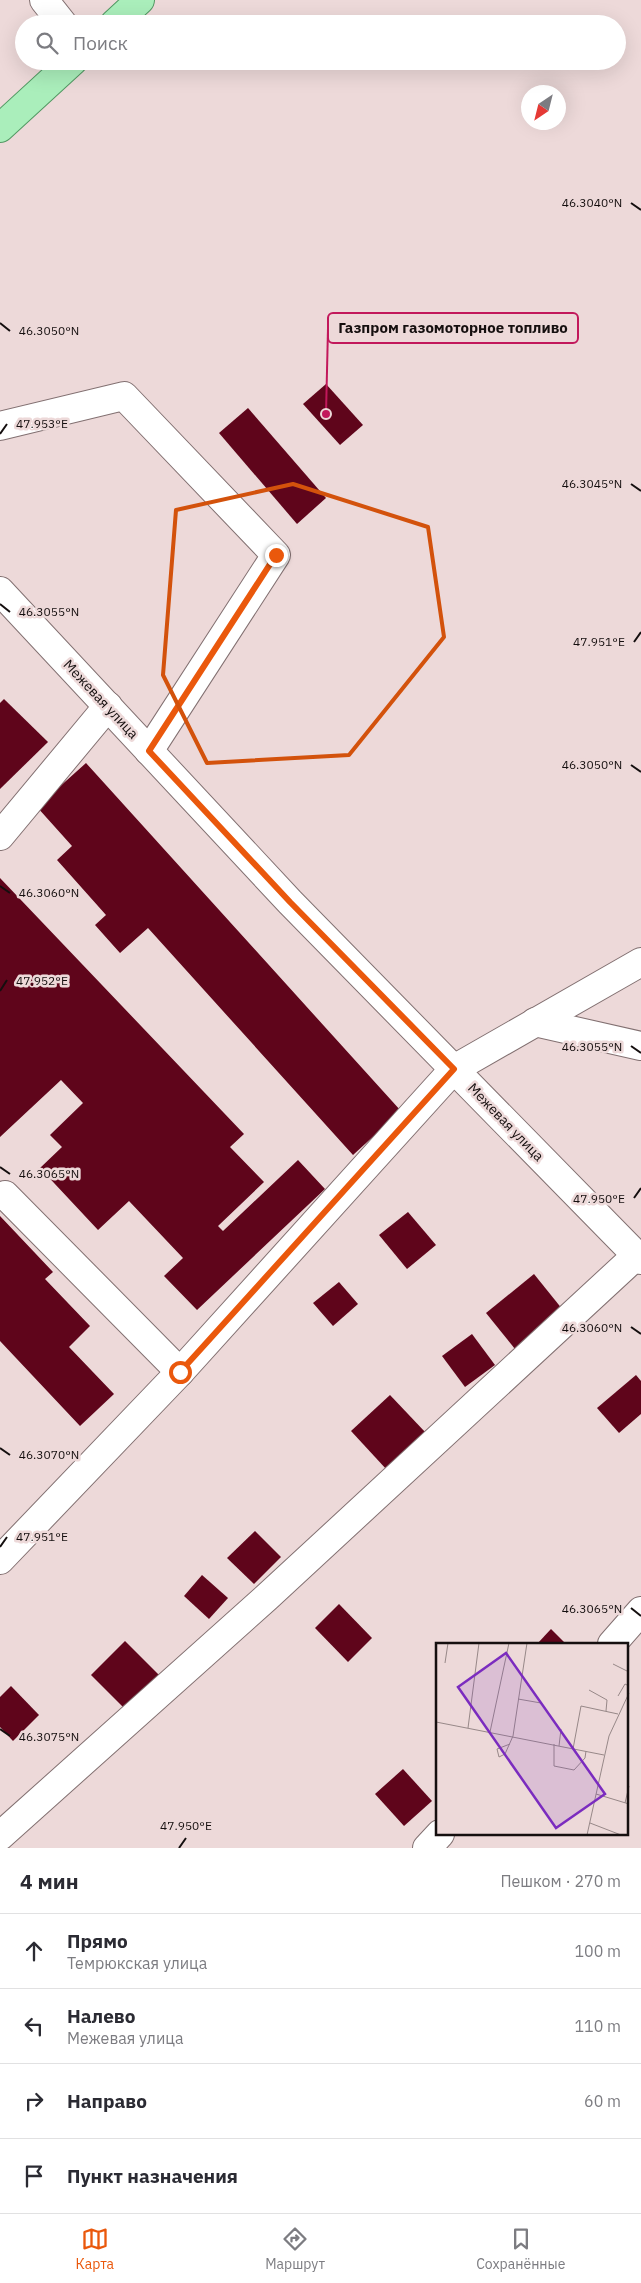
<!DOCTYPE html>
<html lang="ru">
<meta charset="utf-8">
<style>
:root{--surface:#fff;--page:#f2f2f3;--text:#2b2b33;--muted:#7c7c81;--line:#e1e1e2;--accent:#ea580c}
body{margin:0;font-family:"IBM Plex Sans",sans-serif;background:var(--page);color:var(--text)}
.compass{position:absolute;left:521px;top:85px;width:45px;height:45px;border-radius:50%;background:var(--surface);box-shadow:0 5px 20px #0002;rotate:215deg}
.stop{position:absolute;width:15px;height:15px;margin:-11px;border:4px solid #ea580c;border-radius:50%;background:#fff}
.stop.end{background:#ea580c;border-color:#fff;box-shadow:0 1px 5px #0008}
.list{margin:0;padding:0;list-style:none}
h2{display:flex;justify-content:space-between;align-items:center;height:65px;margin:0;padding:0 20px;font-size:21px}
h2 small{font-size:16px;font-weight:400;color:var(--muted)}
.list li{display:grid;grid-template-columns:32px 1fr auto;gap:15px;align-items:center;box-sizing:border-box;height:75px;padding:0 20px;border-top:1px solid var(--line)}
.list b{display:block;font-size:19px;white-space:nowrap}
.list p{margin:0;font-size:16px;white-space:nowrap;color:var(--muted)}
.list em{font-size:16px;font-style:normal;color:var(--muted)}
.icon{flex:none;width:28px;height:28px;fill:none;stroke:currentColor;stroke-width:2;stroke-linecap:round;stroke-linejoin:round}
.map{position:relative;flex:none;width:641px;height:1848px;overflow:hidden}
.search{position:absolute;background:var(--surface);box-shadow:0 5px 20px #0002;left:15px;right:15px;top:15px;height:55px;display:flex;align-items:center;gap:12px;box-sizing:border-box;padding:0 18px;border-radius:28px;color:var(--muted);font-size:19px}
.sheet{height:365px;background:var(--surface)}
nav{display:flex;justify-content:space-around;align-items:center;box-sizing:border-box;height:70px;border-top:1px solid var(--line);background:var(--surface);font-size:14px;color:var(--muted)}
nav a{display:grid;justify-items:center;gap:2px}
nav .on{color:var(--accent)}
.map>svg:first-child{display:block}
</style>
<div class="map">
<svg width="641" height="1848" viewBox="0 0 641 1848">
<rect width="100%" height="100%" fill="#edd9d9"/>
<g fill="#5f051b">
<path d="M326,384l37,41 -23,20 -37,-41z"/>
<path d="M248,408l78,90 -29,26 -78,-91z"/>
<path d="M4,699l44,43 -48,47v-86z"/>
<path d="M86,763l315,348 -48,44 -205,-227 -28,25 -25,-28 11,-10 -49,-55 15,-14 -35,-39z"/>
<path d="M0,878l244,256 -14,13 34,35 -46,44 5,5 75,-71 27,29 -128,121 -33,-34 19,-18 -54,-57 -31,29 -58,-62 22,-21 -12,-12 33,-32 -22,-23 -61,57z"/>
<path d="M408,1212l28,33 -29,24 -28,-34z"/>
<path d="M0,1216l53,56 -8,7 45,47 -21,21 45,47 -34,32 -80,-85z"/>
<path d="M534,1274l33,41 -48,39 -33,-41z"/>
<path d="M339,1282l19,22 -25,22 -20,-23z"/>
<path d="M472,1334l23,31 -30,22 -23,-31z"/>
<path d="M636,1375l5,6v33l-22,19 -22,-25z"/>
<path d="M390,1395l36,38 -39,37 -36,-39z"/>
<path d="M255,1531l26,26 -27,27 -27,-26z"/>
<path d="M202,1575l26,23 -19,21 -25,-23z"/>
<path d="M339,1604l33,34 -24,24 -33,-34z"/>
<path d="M551,1629l15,15h-29z"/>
<path d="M125,1641l35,35 -34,34 -35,-35z"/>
<path d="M11,1686l28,29 -26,26 -13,-14v-30z"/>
<path d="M403,1769l29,32 -28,25 -29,-32z"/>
</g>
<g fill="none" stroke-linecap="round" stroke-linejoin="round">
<defs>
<g id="minor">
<path d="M44,0l19,24"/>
<path d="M0,426l124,-30 152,159 -127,196"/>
<path d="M0,591l290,311 351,358"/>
<path d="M0,836l108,-130"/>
<path d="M535,1022l106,24"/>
<path d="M5,1195l175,177"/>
<path d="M0,1560l180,-188 274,-303 187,-107"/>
<path d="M612,1644l29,-33"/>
<path d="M0,1836l267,-239 370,-342"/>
<path d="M427,1848l13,-14"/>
</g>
<g id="major">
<path d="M114,24l26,-24"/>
<path d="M0,128l73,-67"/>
</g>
</defs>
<use href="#minor" stroke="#827071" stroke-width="30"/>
<use href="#major" stroke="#519862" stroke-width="30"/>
<use href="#minor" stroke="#fff" stroke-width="28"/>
<use href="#major" stroke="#aeb" stroke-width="28"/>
</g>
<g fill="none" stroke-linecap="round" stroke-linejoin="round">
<path stroke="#ea580c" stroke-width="6" d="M180,1372l274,-303 -164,-167 -141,-151 127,-196"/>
</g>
<path fill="none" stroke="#d3520c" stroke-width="4" stroke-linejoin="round" d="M293,484l135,43 16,110 -95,118 -142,8 -44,-88 13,-165z"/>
<path fill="none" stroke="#150f0f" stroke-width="2" d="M631,203l10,7M0,323l10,8M0,434l7,-10M631,484l10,7M0,604l10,8M634,642l7,-10M631,765l10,7M0,886l10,7M0,991l7,-11M631,1046l10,7M0,1167l10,7M634,1198l7,-10M631,1327l10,7M0,1448l10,7M0,1547l7,-10M631,1608l10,8M0,1729l10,7M179,1848l7,-10"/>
<g text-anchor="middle" stroke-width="5" stroke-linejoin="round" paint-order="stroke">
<g font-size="14" fill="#150f0f" stroke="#edd9d9">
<text transform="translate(101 699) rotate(47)" y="5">Межевая улица</text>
<text transform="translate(506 1122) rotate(46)" y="5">Межевая улица</text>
</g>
</g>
<g transform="translate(436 1643)">
<rect width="192" height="192" fill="#edd9d9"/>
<path fill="none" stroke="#978888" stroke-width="1" d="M9,20l3,-20M177,21l16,8M153,47l18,10 -1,11M182,53l7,-12 4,2M82,56l23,4M0,79l168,33M32,85l11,-85M54,89l19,-89M74,101l-13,5 2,8 6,-3 8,-18 14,-93M118,101v22l20,4 11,-12 1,-7M123,103l2,-17M137,106l8,-43 37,8M160,151l33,10M189,160l4,-17M154,180l31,12M151,192l22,-99 20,-43"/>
<path fill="#7b2cbf" fill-opacity="0.15" stroke="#7b2cbf" stroke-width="2.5" d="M70,10l99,141 -49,34 -98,-141z"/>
<rect width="192" height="192" fill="none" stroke="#150f0f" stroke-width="2.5"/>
</g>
<g font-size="12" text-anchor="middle" fill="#150f0f" stroke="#edd9d9" stroke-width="5" stroke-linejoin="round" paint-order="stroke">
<text x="592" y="207">46.3040°N</text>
<text x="49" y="335">46.3050°N</text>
<text x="42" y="428">47.953°E</text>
<text x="592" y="488">46.3045°N</text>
<text x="49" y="616">46.3055°N</text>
<text x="599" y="646">47.951°E</text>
<text x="592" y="769">46.3050°N</text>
<text x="49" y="897">46.3060°N</text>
<text x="42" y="985">47.952°E</text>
<text x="592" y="1051">46.3055°N</text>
<text x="49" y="1178">46.3065°N</text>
<text x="599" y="1203">47.950°E</text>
<text x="592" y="1332">46.3060°N</text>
<text x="49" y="1459">46.3070°N</text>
<text x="42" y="1541">47.951°E</text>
<text x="592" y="1613">46.3065°N</text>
<text x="49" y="1741">46.3075°N</text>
<text x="186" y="1830">47.950°E</text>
</g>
<path fill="none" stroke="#c2185b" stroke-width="2" d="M326 414L328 328"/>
<circle fill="#c2185b" stroke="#edd9d9" stroke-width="2" cx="326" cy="414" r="5"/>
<rect fill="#edd9d9" stroke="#c2185b" stroke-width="2" x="328" y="313" width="250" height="30" rx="5"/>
<g font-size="15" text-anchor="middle" font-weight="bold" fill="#150f0f">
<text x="453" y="333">Газпром газомоторное топливо</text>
</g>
</svg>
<svg class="compass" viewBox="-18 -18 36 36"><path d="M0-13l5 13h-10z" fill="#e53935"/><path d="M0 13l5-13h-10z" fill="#7c7c81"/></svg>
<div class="stop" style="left:180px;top:1372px"></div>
<div class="stop end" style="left:276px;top:555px"></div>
<div class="search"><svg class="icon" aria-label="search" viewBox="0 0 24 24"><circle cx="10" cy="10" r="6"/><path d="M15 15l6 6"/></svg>Поиск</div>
</div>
<section class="sheet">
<h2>4 мин<small>Пешком · 270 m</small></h2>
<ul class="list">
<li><svg class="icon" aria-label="ahead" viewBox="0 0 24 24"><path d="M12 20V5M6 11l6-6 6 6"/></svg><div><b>Прямо</b><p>Темрюкская улица</p></div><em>100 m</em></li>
<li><svg class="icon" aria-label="left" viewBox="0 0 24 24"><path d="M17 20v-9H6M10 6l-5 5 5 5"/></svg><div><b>Налево</b><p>Межевая улица</p></div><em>110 m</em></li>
<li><svg class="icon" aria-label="right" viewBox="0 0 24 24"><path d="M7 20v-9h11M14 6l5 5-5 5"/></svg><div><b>Направо</b></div><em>60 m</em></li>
<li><svg class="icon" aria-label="arrive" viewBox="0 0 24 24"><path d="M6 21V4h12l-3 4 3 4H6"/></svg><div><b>Пункт назначения</b></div></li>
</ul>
</section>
<nav>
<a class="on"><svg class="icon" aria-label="map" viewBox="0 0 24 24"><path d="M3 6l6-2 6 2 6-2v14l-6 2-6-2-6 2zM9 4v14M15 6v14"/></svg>Карта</a>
<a><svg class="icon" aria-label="directions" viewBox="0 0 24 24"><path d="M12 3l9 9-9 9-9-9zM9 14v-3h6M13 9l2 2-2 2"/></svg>Маршрут</a>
<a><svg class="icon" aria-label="saved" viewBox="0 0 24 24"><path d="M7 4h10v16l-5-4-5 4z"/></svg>Сохранённые</a>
</nav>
